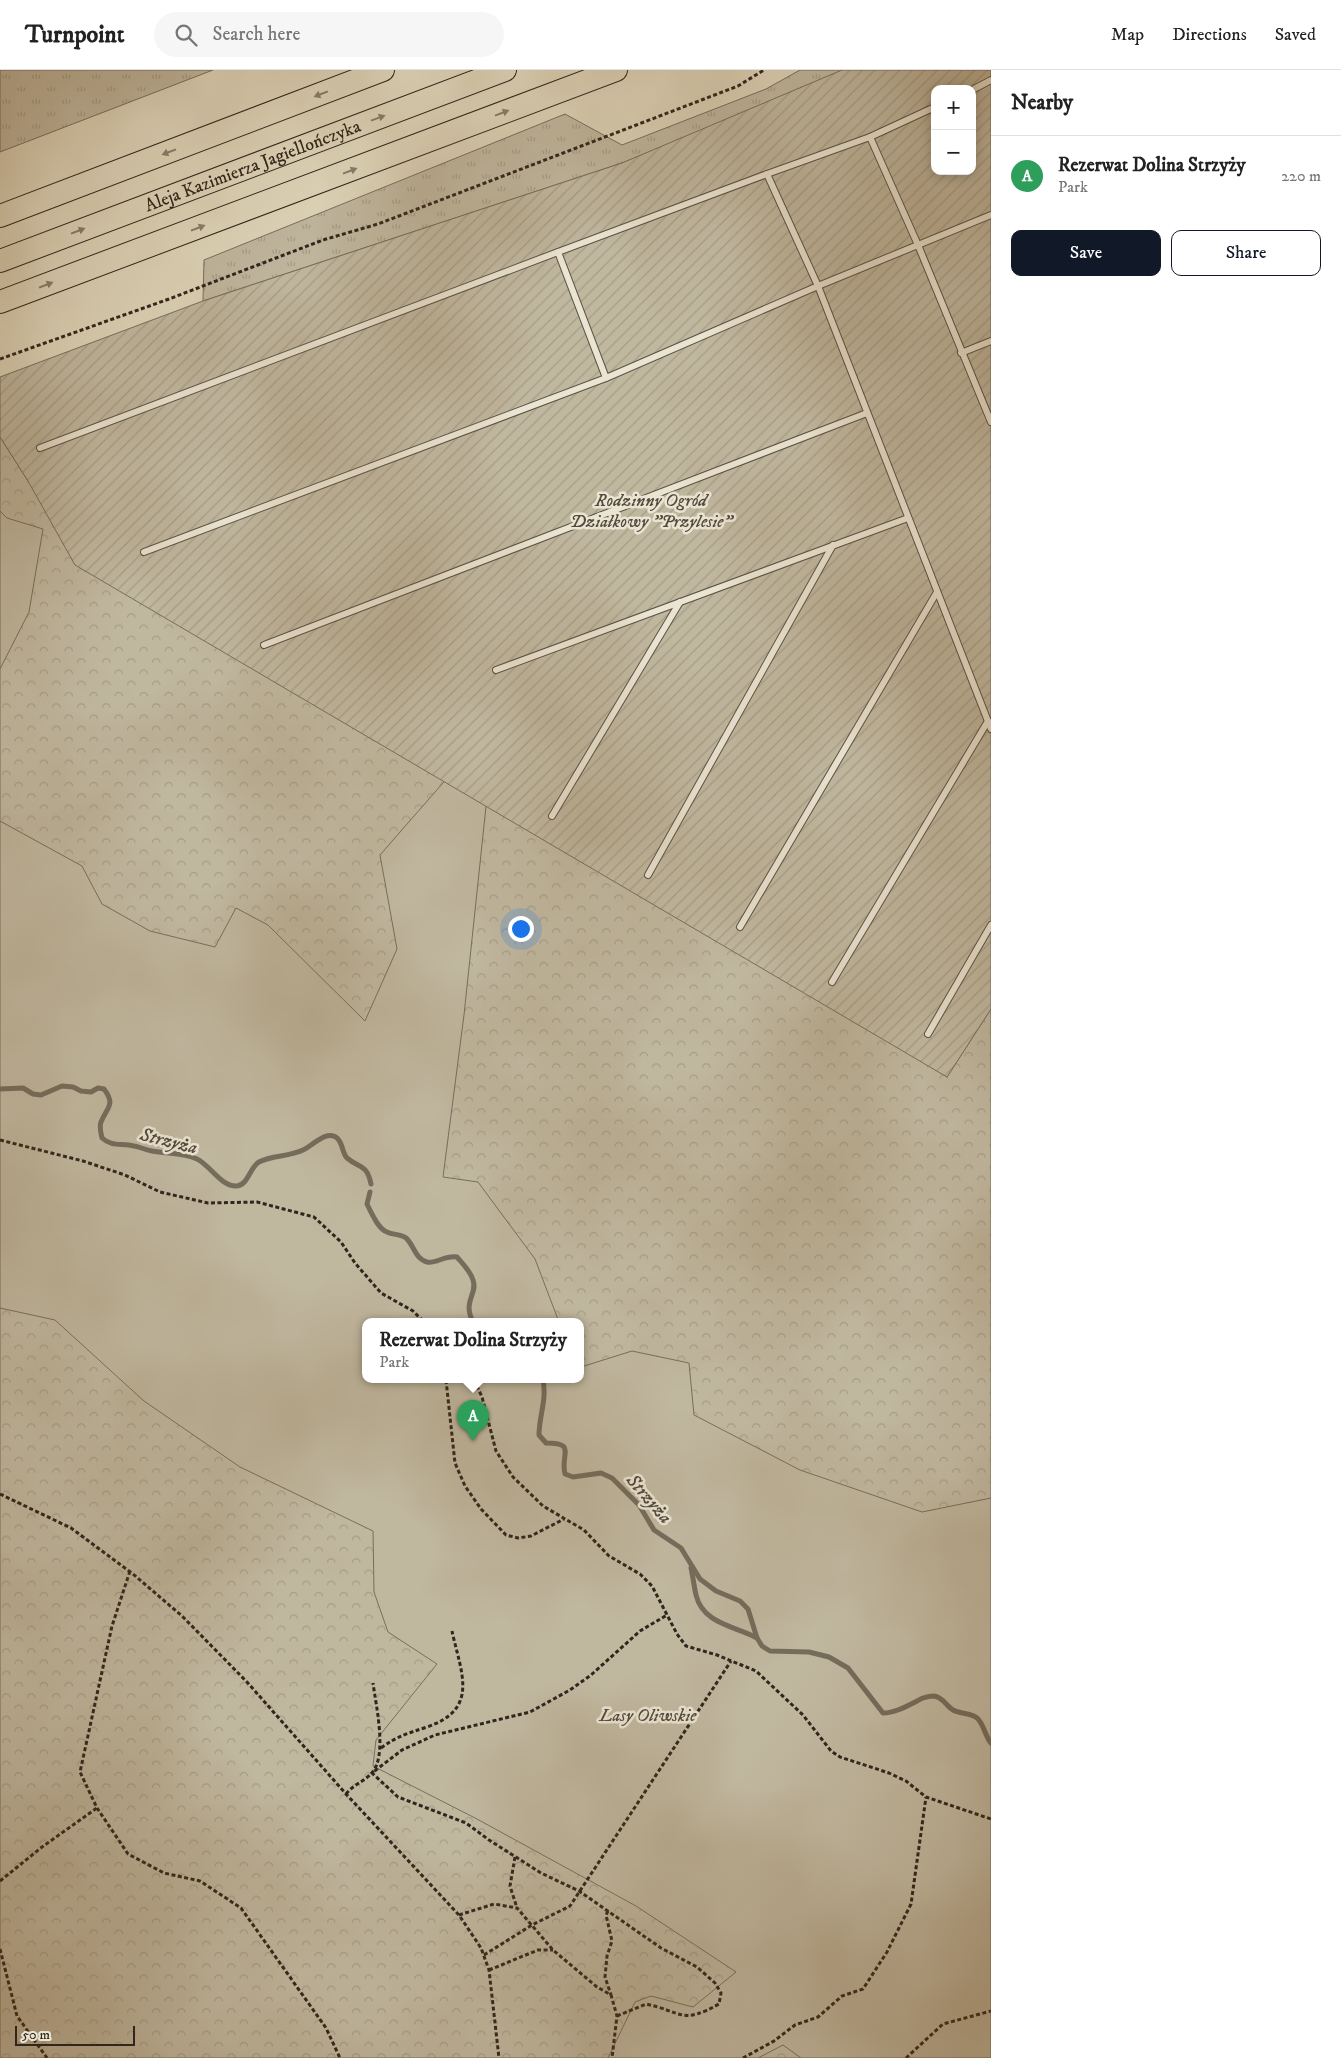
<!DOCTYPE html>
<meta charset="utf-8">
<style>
:root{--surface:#fff;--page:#f6f6f6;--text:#222;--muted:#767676;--line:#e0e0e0;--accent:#111827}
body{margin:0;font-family:"IM FELL DW Pica",serif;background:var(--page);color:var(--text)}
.controls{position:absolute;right:15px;top:15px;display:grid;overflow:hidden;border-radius:10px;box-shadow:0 2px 12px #0003}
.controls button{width:45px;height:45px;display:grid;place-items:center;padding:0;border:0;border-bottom:1px solid var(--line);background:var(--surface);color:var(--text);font:25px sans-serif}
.scale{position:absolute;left:15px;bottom:12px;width:120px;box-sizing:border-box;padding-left:5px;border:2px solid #30261d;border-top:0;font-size:14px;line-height:18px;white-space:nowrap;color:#30261d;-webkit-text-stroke:4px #eae4d2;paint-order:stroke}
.you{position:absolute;left:520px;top:858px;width:18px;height:18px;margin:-12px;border:4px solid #fff;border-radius:50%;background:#1a73e8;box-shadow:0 0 0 8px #1a73e833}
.badge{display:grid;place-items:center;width:32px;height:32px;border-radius:50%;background:var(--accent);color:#fff;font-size:16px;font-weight:700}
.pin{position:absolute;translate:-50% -41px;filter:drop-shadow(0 1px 2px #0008)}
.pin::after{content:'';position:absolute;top:26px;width:18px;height:15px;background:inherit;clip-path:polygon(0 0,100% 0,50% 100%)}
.popup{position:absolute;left:362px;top:1248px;width:222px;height:65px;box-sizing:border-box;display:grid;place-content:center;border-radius:10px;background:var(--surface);filter:drop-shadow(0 1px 4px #0005);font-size:16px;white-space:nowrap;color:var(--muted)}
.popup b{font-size:19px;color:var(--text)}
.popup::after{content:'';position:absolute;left:50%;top:100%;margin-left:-10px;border:10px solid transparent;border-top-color:var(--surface)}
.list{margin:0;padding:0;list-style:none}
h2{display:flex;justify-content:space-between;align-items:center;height:65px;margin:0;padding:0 20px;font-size:21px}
h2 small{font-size:16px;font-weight:400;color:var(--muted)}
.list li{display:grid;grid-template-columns:32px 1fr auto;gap:15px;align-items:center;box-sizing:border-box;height:80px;padding:0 20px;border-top:1px solid var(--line)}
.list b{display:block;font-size:19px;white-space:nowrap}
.list p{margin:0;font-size:16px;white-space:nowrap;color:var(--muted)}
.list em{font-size:16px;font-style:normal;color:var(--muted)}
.actions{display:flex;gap:10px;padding:15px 20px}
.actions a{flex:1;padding:11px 0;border:1px solid var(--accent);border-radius:10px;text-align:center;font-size:18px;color:var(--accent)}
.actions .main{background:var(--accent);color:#fff}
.icon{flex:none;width:28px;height:28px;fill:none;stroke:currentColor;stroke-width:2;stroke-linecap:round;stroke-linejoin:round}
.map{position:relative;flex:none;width:991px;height:1988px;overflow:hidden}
header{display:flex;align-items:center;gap:30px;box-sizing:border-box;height:70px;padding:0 25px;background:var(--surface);border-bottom:1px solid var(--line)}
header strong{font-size:24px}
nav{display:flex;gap:28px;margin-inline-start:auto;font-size:18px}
.search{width:350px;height:45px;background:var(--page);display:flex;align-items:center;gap:12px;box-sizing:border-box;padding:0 18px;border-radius:28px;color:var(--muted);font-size:19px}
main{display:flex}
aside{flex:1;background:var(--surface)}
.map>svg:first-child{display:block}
</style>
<header>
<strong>Turnpoint</strong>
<div class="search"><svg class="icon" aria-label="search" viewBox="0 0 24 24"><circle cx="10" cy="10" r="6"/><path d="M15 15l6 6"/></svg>Search here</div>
<nav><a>Map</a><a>Directions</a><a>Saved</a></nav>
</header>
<main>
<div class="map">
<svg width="991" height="1988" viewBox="0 0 991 1988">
<defs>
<pattern id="grass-tufts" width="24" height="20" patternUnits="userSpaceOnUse" patternTransform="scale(1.25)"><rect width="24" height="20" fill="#c0b79f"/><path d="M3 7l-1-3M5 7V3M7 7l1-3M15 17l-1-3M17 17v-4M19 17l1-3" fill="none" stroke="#a59d88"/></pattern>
<pattern id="forest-crowns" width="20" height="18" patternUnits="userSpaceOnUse" patternTransform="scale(1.25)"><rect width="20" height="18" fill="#c0b79f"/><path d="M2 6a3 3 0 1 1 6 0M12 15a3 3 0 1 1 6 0" fill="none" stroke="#a59d88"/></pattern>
<pattern id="garden-furrows" width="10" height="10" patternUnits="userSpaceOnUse" patternTransform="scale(1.25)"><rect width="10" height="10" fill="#c0b79f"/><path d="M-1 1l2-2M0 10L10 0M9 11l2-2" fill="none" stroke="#a59d88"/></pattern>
</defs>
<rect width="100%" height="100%" fill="#ded5ba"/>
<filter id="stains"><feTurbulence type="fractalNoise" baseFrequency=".004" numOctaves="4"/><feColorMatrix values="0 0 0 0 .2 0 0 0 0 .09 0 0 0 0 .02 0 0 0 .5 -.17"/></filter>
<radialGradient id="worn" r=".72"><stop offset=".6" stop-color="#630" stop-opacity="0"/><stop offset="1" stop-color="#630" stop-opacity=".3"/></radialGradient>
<g fill="url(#grass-tufts)" stroke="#786e5e">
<path d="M0,0h213l-213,82z"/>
<path d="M800,0h58l-236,93 -419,138 1,-41 361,-146 57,31 144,-56z"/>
</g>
<path fill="url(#forest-crowns)" stroke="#786e5e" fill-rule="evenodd" d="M0,367l28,44 919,596 44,-68v1049h-991zM366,1252h214v58h-214z"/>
<g fill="#c0b79f" stroke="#786e5e">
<path d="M0,441l7,7 36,11 -14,83 -29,57z"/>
<path d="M449,706l38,21 -23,218 -21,162 35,5 57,77 24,63h-193v58h214l1,-13 51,-16 57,12 5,52 106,55 122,42 69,-14v560h-190l-18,-13 -25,13h-150l27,-56 16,-6 42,11 43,-35 -100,-66 -159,-87 -104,-53 3,-26 61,-76 -49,-32 -14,-40 -1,-61 -133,-64 -96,-66 -89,-81 -55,-12v-487l82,45 20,38 48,27 65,16 21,-39 32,17 97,96 32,-72 -17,-94z"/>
</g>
<path fill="url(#garden-furrows)" stroke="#786e5e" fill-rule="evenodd" d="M842,0h149v939l-44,68 -872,-512 -47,-84 -28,-44v-60l203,-76 419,-138zM935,19h37v82h-37z"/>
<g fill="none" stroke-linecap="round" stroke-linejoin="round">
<g stroke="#756c5b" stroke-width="5">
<path d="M0,1019l23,-1 10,6 8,1 21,-9 11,1 8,4 10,1 7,-4 6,1c12,16 3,18 -3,33 -2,5 0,11 1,16 10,9 19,5 32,8 6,1 12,4 18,5 15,3 31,1 45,8 13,6 24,28 40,27 11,-1 13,-19 22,-24 13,-7 30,-5 44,-12 9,-4 24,-21 34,-12 6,5 5,15 10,20 13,11 20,6 24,26"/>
<path d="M370,1122l-3,12c4,8 11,25 20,28 6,3 14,2 19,6 8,7 9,21 21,24 9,2 18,-7 30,-5 6,7 14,15 16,23 5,15 -11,20 0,42"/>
<path d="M543,1310c4,20 -4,36 -4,55l7,8c31,0 14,11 19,31l8,3 28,-4 11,5 27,27 15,25 27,18 19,31 16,12 24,10 8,8 9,29 5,8 8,5 39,1 20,5 19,11 35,45c14,0 27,-9 40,-15 3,-1 8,-2 11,-2 9,1 12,10 19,14 7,4 20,3 25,9 6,6 7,17 13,24"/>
<path d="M691,1498c2,9 3,18 5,27 7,29 39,31 61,43"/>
</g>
<defs>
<g id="lane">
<path d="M972,20l19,-10"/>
<path d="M870,67l48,108 73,177"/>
<path d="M767,104l103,-37 65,-30"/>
<path d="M558,182l209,-78 51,112 173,443"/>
<path d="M961,283l30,-12"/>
<path d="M40,378l518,-196 48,126 212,-92 173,-71"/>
<path d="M144,482l462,-174"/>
<path d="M264,575l603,-232"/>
<path d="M496,600l412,-152"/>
<path d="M552,746l128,-214"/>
<path d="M648,805l185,-330"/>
<path d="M740,857l197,-335"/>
<path d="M832,912l156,-261"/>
<path d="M928,964l63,-109"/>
</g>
<g id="highway">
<path d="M0,146l383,-146"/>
<path id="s1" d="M0,191l505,-191"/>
<path d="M0,232l616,-232"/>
</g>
</defs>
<use href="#lane" stroke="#5c5244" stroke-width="8"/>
<use href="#highway" stroke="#30261d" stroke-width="24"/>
<g stroke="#30261d" stroke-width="3" stroke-dasharray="4 2.5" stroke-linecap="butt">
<path d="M0,289l169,-60 154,-59 55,-16 360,-138 26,-16"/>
<path d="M0,1070l83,21 42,14 35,17 48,11 49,-1 57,15 27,25 14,21 26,30 32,18 11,11"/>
<path d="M446,1310l9,83 10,23 16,23 25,26 12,3 13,-2 33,-17"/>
<path d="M474,1310l8,17 14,54 17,26 30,29 41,24 25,26 31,18 12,12 25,48 9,12 31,9 39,16 47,44 28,36 9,6 49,16 17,8 20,16 65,22"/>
<path d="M0,1424l71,34 62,46 49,42 65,66 99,112 113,121 22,33 8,22 10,88"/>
<path d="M130,1501l-18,55 -32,146 17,36 31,46 36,19 36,8 41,27 85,120 14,30"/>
<path d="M381,1678c16,-12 28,-15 46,-21 53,-18 34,-54 25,-96"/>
<path d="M346,1724c7,-9 17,-12 25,-20 17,-17 5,-68 2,-91"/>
<path d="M515,1787l-5,29 7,22"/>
<path d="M0,1811l42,-34 55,-39"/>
<path d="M608,1841l-2,4 6,26 -5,15 -2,21 6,18"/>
<path d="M459,1845l35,-11 23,4 36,42 44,37 14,8 6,21 -5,42"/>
<path d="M0,1879l17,67 30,42"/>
<path d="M484,1885l48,-30 38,-19 161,-245"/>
<path d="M489,1900l49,-20h15"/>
<path d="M617,1946l29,-12c37,8 35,21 73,0l2,-11 -6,-10 -18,-16 -36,-19 -82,-57 -38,-18 -52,-33 -23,-17 -68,-26 -26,-24 30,-23 33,-15 95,-23 40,-22 21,-15 49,-44 27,-16"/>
<path d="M743,1988l31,-17 21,-16 23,-8 24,-21 21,-7 24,-37 24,-48 15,-107"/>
<path d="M906,1988l37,-34 48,-13"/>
</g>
<use href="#lane" stroke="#eae4d2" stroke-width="6"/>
<use href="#highway" stroke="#ded5ba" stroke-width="22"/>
</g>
<defs><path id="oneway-solid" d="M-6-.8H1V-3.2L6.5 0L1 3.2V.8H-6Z" transform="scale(1.25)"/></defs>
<g fill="#877e6c">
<use href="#oneway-solid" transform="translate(321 24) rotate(159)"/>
<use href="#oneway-solid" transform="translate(502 43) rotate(-21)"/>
<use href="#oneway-solid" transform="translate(378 48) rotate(-20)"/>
<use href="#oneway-solid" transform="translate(169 82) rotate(159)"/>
<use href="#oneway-solid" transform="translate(350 101) rotate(-21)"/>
<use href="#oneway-solid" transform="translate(198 158) rotate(-21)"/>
<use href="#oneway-solid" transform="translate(78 161) rotate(-21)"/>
<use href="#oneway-solid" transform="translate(46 215) rotate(-21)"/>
</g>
<g text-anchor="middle" stroke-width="5" stroke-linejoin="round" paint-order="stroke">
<g font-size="18" fill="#30261d" stroke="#eae4d2">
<text dy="6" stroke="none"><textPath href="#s1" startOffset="270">Aleja Kazimierza Jagiellończyka</textPath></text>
</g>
<g font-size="18" font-style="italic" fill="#544a3e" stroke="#eae4d2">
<text x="651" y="436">Rodzinny Ogród<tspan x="651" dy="21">Działkowy "Przylesie"</tspan></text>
<text x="648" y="1651">Lasy Oliwskie</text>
</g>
<g font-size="19" font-style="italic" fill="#52493c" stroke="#eae4d2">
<text transform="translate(169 1070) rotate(14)" y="7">Strzyża</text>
<text transform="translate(650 1428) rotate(49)" y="7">Strzyża</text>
</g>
</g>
<rect width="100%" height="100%" filter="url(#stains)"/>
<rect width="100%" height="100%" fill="url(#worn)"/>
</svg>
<div class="controls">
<button>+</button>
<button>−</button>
</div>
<div class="scale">50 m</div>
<div class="you"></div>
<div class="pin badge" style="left:473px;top:1371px;background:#2e9e5b">A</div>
<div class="popup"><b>Rezerwat Dolina Strzyży</b>Park</div>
</div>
<aside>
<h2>Nearby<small></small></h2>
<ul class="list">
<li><span class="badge" style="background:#2e9e5b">A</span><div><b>Rezerwat Dolina Strzyży</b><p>Park</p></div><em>220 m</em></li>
</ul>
<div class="actions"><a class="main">Save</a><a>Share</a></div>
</aside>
</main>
